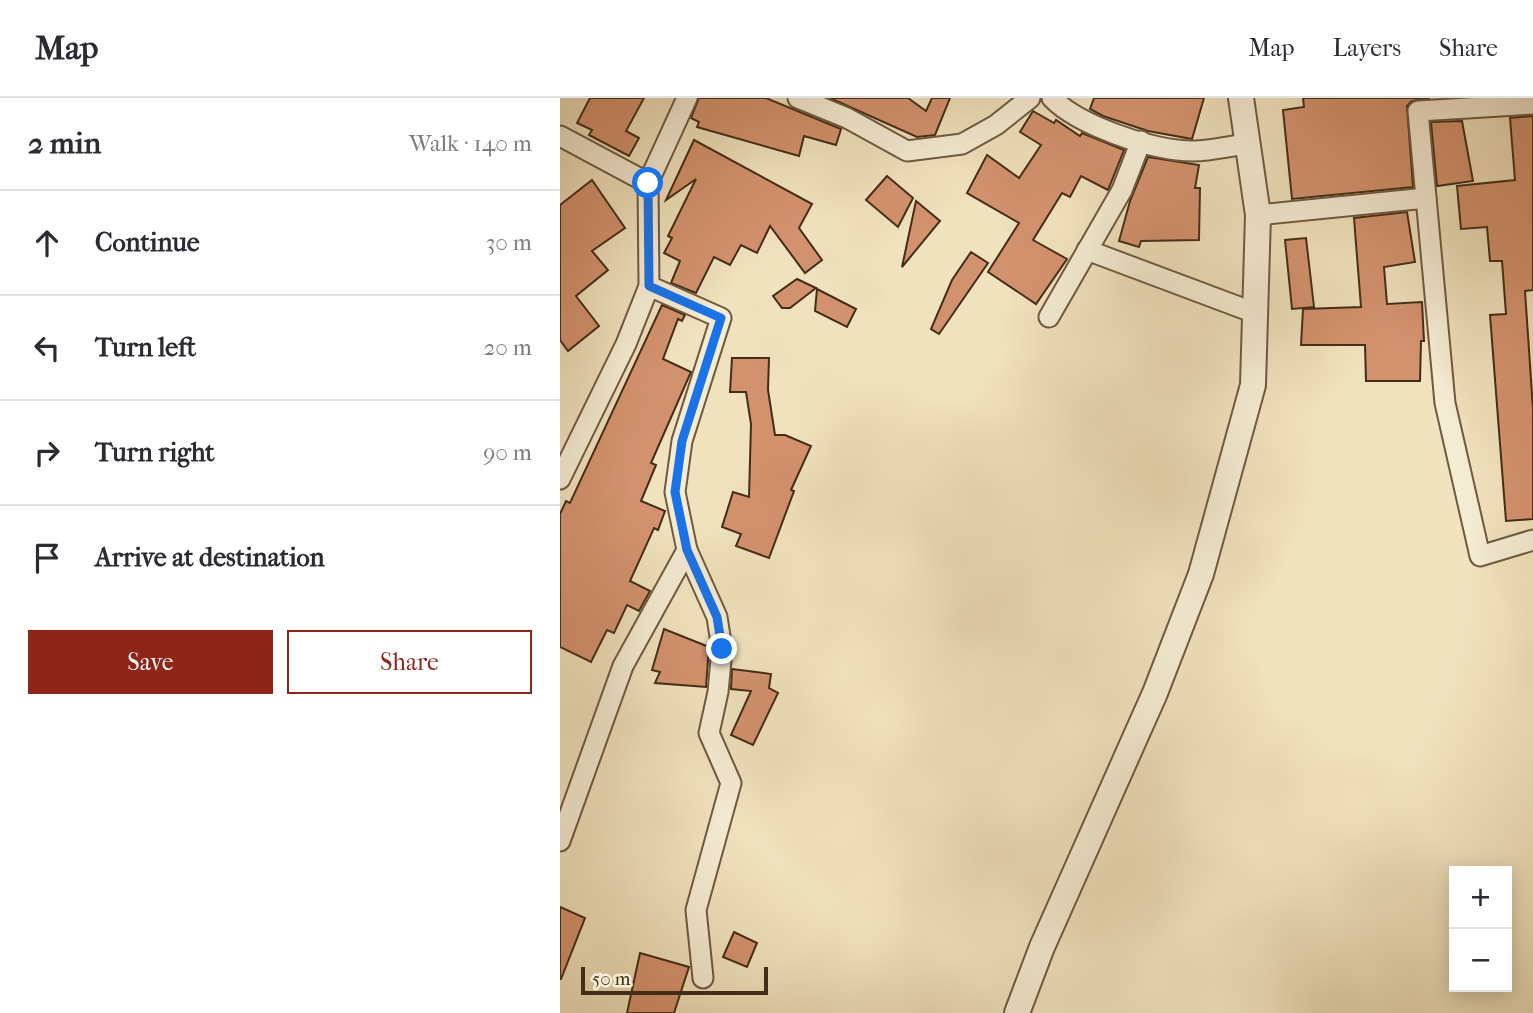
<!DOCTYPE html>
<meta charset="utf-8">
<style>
:root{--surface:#fff;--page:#f7f7f7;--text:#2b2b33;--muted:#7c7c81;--line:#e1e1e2;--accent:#8f2418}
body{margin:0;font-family:"IM FELL French Canon",serif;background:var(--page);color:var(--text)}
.controls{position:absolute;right:21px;bottom:21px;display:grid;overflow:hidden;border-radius:0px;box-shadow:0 4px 18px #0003}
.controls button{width:63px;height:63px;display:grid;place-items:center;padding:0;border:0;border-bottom:2px solid var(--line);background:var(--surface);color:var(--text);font:35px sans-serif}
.scale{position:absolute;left:21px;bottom:18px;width:187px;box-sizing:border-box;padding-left:7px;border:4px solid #442d17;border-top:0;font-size:19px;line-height:24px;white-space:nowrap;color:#442d17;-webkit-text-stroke:5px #f5ecd4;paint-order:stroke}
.stop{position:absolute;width:21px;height:21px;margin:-16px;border:5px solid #1a73e8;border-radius:50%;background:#fff}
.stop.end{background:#1a73e8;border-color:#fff;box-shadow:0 2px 7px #0008}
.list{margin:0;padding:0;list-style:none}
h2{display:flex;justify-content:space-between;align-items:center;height:91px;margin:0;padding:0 28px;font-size:30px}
h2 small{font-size:23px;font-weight:400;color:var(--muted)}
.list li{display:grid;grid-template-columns:46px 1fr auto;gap:21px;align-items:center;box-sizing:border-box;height:105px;padding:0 28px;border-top:2px solid var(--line)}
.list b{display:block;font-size:26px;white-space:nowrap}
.list em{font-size:23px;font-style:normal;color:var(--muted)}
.actions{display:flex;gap:14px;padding:21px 28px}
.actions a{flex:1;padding:16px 0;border:2px solid var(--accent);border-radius:0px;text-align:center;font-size:24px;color:var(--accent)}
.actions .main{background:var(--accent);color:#fff}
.icon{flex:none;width:38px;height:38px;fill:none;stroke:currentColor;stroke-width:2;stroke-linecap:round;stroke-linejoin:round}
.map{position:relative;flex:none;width:973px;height:915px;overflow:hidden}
header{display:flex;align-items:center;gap:42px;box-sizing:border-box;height:98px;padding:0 35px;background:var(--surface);border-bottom:2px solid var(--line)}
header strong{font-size:33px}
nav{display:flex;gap:38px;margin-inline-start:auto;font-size:24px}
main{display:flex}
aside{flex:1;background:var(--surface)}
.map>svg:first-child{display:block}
</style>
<header>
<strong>Map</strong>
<nav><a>Map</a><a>Layers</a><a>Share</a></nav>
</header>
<main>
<aside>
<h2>2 min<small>Walk · 140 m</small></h2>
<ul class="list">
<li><svg class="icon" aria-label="ahead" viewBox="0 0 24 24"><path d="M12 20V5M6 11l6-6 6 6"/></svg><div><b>Continue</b></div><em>30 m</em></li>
<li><svg class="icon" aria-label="left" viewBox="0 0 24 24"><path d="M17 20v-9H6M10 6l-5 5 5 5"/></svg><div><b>Turn left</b></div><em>20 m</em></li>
<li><svg class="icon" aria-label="right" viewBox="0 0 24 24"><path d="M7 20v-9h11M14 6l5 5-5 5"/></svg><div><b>Turn right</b></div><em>90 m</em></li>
<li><svg class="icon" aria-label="arrive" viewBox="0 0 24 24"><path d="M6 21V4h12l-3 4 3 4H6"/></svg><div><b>Arrive at destination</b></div></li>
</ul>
<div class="actions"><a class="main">Save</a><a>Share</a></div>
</aside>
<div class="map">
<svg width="973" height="915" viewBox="0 0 973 915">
<rect width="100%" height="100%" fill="#f0e2bd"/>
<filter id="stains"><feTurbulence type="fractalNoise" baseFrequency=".00286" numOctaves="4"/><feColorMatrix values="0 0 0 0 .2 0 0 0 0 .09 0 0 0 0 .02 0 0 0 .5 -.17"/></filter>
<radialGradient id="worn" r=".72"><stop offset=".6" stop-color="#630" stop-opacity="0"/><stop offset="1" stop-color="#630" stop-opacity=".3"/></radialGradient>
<g fill="#d3926e" stroke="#442d17" stroke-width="2">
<path d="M30,0h54l-18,33 13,7 -10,18 -40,-21 3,-5 -15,-7z"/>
<path d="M139,0h67l75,31 -5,16 -32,-9 -5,20 -102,-29 2,-5 -8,-4z"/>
<path d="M270,0h78l18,13 6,-13h18l-15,37 -18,2z"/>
<path d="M534,0h110l-12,41 -44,-8 -45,-15 -13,-7z"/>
<path d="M743,0h127l-18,3 -5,5 6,81 -121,12 -9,-89 21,-3z"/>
<path d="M473,13l21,12 2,-3 24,16 2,-3 42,17 -16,40 -27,-14 -11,21 -8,-4 -29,47 34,19 -31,45 -48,-32 31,-49 -52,-30 20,-38 32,23 22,-33 -21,-13z"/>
<path d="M973,18v174l-8,1 8,118v110l-27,2 -16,-206 16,-1 -4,-53h-12l-3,-34 -26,2 -4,-43 58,-6 -5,-62z"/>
<path d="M902,23l11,60 -36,5 -6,-64z"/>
<path d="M134,42l118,64 -13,24 23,32 -17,13 -35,-47 -13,27 -16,-8 -11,20 -16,-8 -18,36 -25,-10 9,-22 -16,-8 8,-15 -4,-2 28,-57 -30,21z"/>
<path d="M588,59l51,8 -4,23h5l-1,52 -58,1 -2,6 -20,-6 11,-40z"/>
<path d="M327,78l26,22 -15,29 -32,-27z"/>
<path d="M32,82l33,48 -33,23 16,19 -32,26 23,30 -31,25 -8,-11v-135z"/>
<path d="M356,103l24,20 -38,46z"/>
<path d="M847,114l8,50 -31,5 3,37 35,-2 2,39h-3l-1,40h-54l-1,-36h-64l2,-36 58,-2 -7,-89z"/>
<path d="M746,140l8,69 -22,2 -7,-69z"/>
<path d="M411,154l17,11 -49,71 -8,-5 21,-49z"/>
<path d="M237,181l19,9 -26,20h-8l-9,-12z"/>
<path d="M257,191l39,20 -9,18 -32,-16z"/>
<path d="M102,207l23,10 -3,6 -4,-2 -15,40 28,13 -40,91 5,2 -15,36 24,10 -7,19 -4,-2 -24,53 20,10 -11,20 -12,-6 -13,28 -7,-3 -16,32 -31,-15v-133l6,-13 4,2z"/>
<path d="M172,260h37l-1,32 7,45h10l26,11 -20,44 3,1 -25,67 -33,-12 5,-12 -19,-7 11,-35 16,5 2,-73 -5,-32h-16z"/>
<path d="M104,531l45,18 -3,40 -51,-4 5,-11 -8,-2z"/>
<path d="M172,571l39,5 -2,14 9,5 -25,52 -22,-10 20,-44 -20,-2z"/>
<path d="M0,809l25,11 -24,61h-1z"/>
<path d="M174,834l23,11 -10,24 -24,-10z"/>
<path d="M80,855l49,14 -15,46h-47z"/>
</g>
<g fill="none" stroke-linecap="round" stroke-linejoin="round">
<defs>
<g id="minor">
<path d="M238,0l49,20 60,33 55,-7 34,-19 34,-27"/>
<path d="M492,0c27,28 102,53 141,53 18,0 37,-5 54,-7"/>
<path d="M973,6l-115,7 27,292 35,153 53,-16"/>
<path d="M0,38l88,47"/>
<path d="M698,117l168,-17"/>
<path d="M527,152l168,63"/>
<path d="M89,188l72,32 -39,123 -7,51 12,58 30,67 5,32 -4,43 -9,41 22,50 -35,127 7,68"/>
<path d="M489,219l73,-127 19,-49"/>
<path d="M0,381l66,-135 23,-58 -1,-103 39,-85"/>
<path d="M0,743l63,-175 64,-116"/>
</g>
<path id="tertiary" d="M457,915l25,-66 113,-254 46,-119 52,-189 5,-170 -17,-117"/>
</defs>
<use href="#minor" stroke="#6f5a40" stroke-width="23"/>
<use href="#tertiary" stroke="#6f5a40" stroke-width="28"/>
<use href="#minor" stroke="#f5ecd4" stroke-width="19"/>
<use href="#tertiary" stroke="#f5ecd4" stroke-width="24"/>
</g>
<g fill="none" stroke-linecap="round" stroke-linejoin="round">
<path stroke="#1a73e8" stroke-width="9" d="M88,85l1,103 72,32 -39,123 -7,51 12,58 30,67 5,32"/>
</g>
<rect width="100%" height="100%" filter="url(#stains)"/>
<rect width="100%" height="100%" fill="url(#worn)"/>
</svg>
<div class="controls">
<button>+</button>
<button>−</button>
</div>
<div class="scale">50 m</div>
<div class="stop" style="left:88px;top:85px"></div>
<div class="stop end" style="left:162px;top:551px"></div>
</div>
</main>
